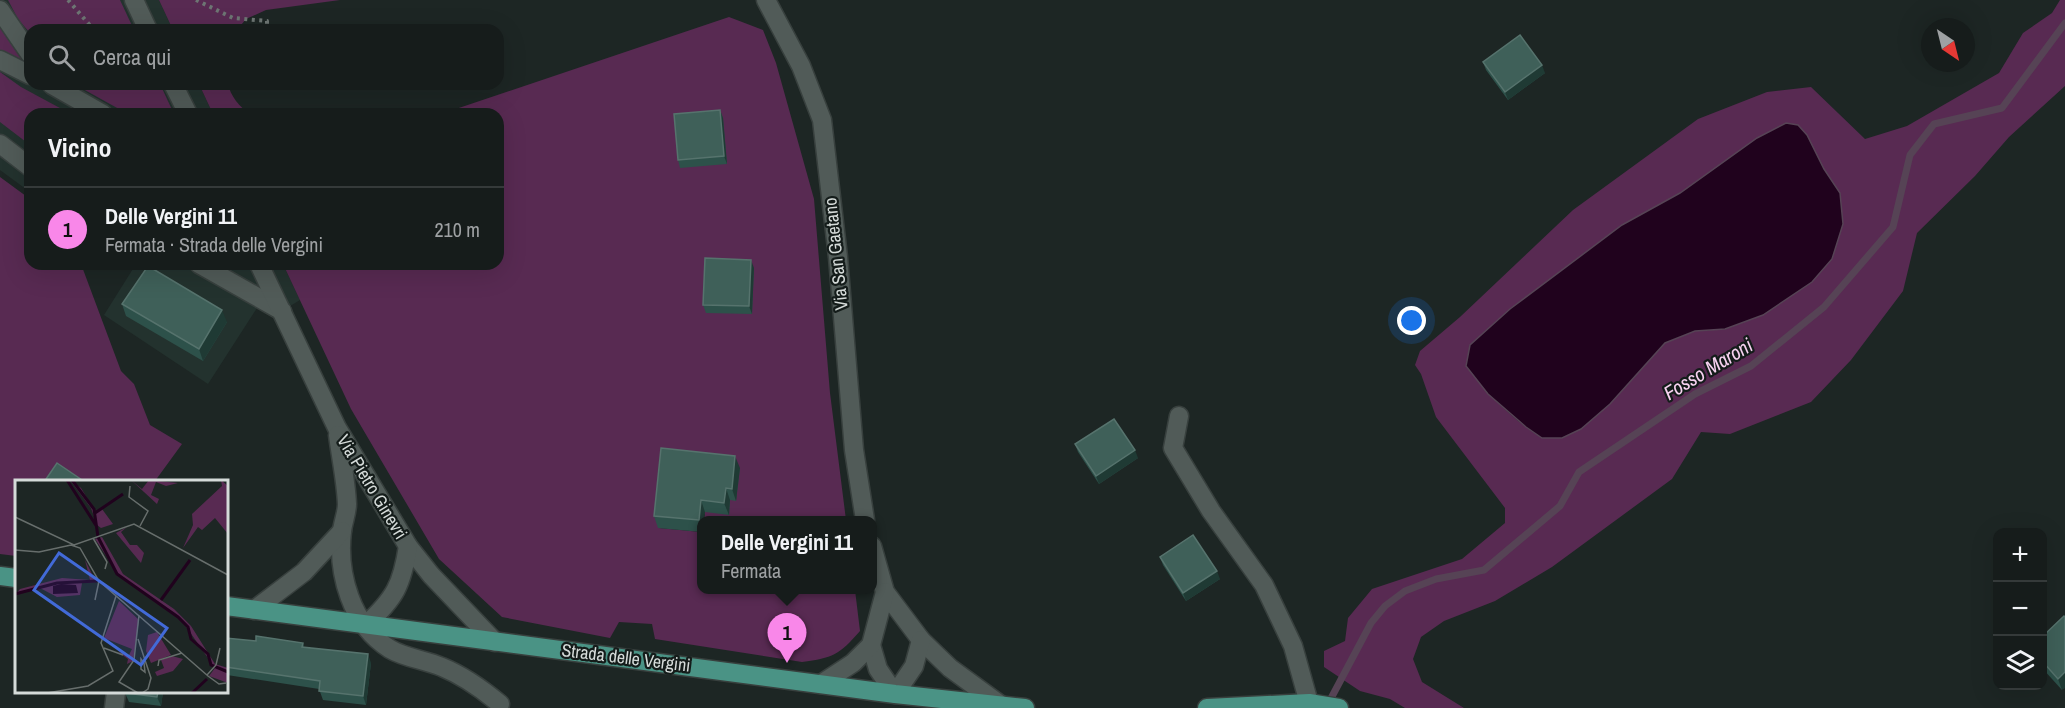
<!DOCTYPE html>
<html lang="it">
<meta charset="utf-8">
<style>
:root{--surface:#161c1b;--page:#1f2524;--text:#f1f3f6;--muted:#9ea1a3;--line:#353a3a;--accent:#f987e9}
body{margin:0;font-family:"Archivo Narrow",sans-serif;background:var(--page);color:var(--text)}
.controls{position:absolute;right:18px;bottom:18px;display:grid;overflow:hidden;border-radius:12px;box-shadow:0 6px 24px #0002}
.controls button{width:54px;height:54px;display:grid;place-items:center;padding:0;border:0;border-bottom:2px solid var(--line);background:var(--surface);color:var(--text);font:30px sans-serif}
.compass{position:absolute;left:1921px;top:18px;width:54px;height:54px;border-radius:50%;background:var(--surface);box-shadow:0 6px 24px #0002;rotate:145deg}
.you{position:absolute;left:1412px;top:321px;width:21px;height:21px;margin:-15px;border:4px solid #fff;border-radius:50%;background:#1a73e8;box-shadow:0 0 0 9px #1a73e833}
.badge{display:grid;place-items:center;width:39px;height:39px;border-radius:50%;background:var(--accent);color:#111;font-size:20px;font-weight:700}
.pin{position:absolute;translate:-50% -50px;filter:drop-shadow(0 2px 3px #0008)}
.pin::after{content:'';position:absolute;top:32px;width:21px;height:18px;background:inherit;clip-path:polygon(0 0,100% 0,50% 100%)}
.popup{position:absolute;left:697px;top:516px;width:180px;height:78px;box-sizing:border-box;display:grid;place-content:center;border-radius:12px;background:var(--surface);filter:drop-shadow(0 2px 4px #0005);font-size:20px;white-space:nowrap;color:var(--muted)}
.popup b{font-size:22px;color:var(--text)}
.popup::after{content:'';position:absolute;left:50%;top:100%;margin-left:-12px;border:12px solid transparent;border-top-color:var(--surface)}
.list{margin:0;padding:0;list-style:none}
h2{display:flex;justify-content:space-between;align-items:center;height:78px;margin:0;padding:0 24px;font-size:26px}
h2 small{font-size:20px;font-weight:400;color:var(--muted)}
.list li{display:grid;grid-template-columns:39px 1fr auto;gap:18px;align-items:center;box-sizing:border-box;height:84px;padding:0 24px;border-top:2px solid var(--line)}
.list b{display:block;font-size:22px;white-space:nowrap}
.list p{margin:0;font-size:20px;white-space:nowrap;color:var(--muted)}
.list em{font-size:20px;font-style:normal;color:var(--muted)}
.icon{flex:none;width:33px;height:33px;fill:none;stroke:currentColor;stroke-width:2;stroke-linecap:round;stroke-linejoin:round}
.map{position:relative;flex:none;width:2065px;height:708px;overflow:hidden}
.search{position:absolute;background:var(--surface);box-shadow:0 6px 24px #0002;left:24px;top:24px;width:480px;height:66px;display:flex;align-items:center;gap:15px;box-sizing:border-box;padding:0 21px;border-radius:18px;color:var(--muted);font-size:22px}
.panel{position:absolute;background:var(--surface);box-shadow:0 6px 24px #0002;left:24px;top:108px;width:480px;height:162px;border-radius:18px}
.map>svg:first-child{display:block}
</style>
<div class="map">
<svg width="2065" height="708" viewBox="0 0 2065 708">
<rect width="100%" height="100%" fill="#1d2624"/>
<g fill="#23322e">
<path d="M0,0h159l14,30h-143v54h169l14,30h-183v78l-30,-22z"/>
<path d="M136,264h147l17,36 -18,11 -25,-3 -49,76 -104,-69z"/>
</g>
<g fill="#582a52" fill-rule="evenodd">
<path d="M8,0h112l14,30h-104v3l-12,-14z"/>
<path d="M159,0h181l-74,10 -20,9 -9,11h-64z"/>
<path d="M2060,0h5v86l-56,51 -34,39 -58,57 -14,58 -52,69 -40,42 -81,32 -29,-2 -29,47 -120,88 -57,34 -51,20 -23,16 -8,22 9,23 42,26h-59l-15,-9 -30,-8 -36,-24v-16l21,-10 3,-23 24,-29 90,-30 43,-36v-15l-69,-91 -15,-43 -6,-9 5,-14 40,-34 113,-107 125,-91 69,-27 44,-5 54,52 42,-13 92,-53 24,-40 29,-20zM1824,169l16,24 -115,136 -30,2 -30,12 -55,61 -68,34c-31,-20 -53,-42 -76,-72l4,-21 40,-36 112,-84 58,-32 32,-22z"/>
<path d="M729,17l34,13 13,33 38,136 16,194 16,127h-142l1,-8 25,-12h6l3,-32 -80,60 42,4 1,58h153l5,41c-21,24 -27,27 -58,31l-147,-23 -3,-15 -33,-2 -9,16 -108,-21 -63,-58 -88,-150 -68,-145h215v-150h-57z"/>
<path d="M0,21l24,33 -1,7 -5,3 -18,-10z"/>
<path d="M0,72l21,15 50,27h-41v31l-30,-23z"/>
<path d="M74,84h86l14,30h-46z"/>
<path d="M199,84h29c2,11 12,24 22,30h-37z"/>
<path d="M0,177l30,22v65h51l40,107 13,13 16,41 32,19 -27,37 -139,1v74l-16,-2z"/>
</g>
<path fill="#20021d" stroke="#564355" stroke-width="1.5" d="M1786,123l12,2 9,10 17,34 16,24 3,31 -11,35 -20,23 -49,33 -38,14 -30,2 -30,12 -55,61 -29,25 -19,9h-20l-16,-11 -38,-33 -22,-28 4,-21 40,-36 112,-84 58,-32 77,-55z"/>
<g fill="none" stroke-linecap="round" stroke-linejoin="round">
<path stroke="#564355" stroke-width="7" d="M1328,704l43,-81 14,-17 20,-15 31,-12 48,-9 76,-64 19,-34 116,-78 56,-28 73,-59 69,-80 17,-72 24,-31 68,-16 63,-85"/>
<defs>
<g id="minor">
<path d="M134,0l14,30"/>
<path d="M766,0l35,66 21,54 16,137 16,193 11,70"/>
<path d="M0,10l30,44"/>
<path d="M0,60l30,15"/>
<path d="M173,84l15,30"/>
<path d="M52,85l51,29"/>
<path d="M0,144l30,23"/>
<path d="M199,264l83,47"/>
<path d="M259,264l78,164 71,118 23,29 64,67"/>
<path d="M1179,416l-6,32 38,63 53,74 29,61 16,57"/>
<path d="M338,435c3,23 8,46 9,69 0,9 -4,18 -5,27 -5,42 9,94 48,118 15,9 36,11 52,18 22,9 40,22 58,37"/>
<path d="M872,546l13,46 36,48 29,28 52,38"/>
<path d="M254,610l50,-38 38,-41"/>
<path d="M366,625c29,-27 36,-40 42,-79"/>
<path d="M871,645l7,24 17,25 19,-28 7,-26"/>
<path d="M821,684l32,-21 18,-18 14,-53"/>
<path d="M114,708l2,-16"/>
</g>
<g id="major">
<path d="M0,576l16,2"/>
<path d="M226,606l669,88 130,14"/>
<path d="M1207,708l102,-5 30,5"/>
</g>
</defs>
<use href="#minor" stroke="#38403e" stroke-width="21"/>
<use href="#major" stroke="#38403e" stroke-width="21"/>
<g stroke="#6d7573" stroke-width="4" stroke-dasharray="3 4.5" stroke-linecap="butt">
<path d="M68,0l26,30"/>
<path d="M196,0l37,18 34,3v9"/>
</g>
<use href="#minor" stroke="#515b58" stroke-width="18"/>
<use href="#major" stroke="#4a9385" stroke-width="18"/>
</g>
<g fill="#2d514a">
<path d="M1483,62l62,11 -37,27 -22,-30z"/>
<path d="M720,110l3,8 4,46 -47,4 -2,-8z"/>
<path d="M754,268l-2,46 -46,-1 -3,-8z"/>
<path d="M122,304l105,18 -24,39 -77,-45z"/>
<path d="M1075,444l63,14 -39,26 -21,-32z"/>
<path d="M740,468l-4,33 -6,-1 -1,15 -24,-3 -3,8v12l-44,-4 -4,-12z"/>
<path d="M1160,557l60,22 -34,22 -23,-36z"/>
<path d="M2064,616l-2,74 -19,-21v-33z"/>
<path d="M226,638l30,3 47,2 1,4 67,16 -5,42 -43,-5 -4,-11 -92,-14 -1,6z"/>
<path d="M163,692l-2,14 -32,-4 -4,-9z"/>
</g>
<g fill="#1f3a34">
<path d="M1542,65l3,8 -37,27 -3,-8z"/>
<path d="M720,110l3,8 4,46 -3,-8z"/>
<path d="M751,260l3,8 -2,46 -3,-8z"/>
<path d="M222,310l5,12 -24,39 -4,-12z"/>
<path d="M1135,450l3,8 -39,26 -3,-8z"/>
<path d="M735,456l5,12 -4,33 -4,-12z"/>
<path d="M726,488l4,12 -1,15 -5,-12z"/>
<path d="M701,500l4,12 -1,8h-2v7l-3,-7z"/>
<path d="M1217,571l3,8 -34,22 -3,-8z"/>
<path d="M368,654l3,9 -5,42 -3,-9z"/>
<path d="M2065,672v16l-3,2 -4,-11z"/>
<path d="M158,692h5l-2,14 -4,-9z"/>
</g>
<g fill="#3f6059" stroke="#56736d" stroke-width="1.5">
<path d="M1520,35l22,30 -37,27 -22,-30z"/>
<path d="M720,110l4,46 -46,4 -4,-46z"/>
<path d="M705,258l46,2 -2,46 -46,-1z"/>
<path d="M148,266l74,44 -23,39 -77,-45z"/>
<path d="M1114,419l21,31 -39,26 -21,-32z"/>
<path d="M661,448l74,8 -3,33 -6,-1 -2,15 -23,-3 -2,20 -45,-4z"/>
<path d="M57,463l28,19h-41z"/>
<path d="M1193,535l24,36 -34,22 -23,-36z"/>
<path d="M2064,616l1,1v55l-7,7 -15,-17v-26z"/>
<path d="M256,636l47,7 -1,4 66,7 -5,42 -44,-5 1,-10 -94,-14v-29l30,3z"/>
<path d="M126,692h32l-1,5 -32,-4z"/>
</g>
<g text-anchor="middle" stroke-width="4.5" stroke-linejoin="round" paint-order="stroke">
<g font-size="18" fill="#d5dbd9" stroke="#141c1a">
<text transform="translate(836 254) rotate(-96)" y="6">Via San Gaetano</text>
<text transform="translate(372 487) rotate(59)" y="6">Via Pietro Ginevri</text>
<text transform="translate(626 658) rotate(7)" y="6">Strada delle Vergini</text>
</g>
<g font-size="20" font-style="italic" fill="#f8d2f1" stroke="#141c1a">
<text transform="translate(1708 369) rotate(-31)" y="7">Fosso Maroni</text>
</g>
</g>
<g transform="translate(15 480)">
<rect width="213" height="213" fill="#1d2624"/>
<path d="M55,0l11,8 15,25 6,-4 11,15 -12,4 -4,-3 -6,-17zM116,0l11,9 7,-9 29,3 -12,3 -10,-4 -5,13 8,4 -2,5zM206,0l7,6v48l-13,-16 -13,12 -4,-3 -15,21 10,-23 -1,-11 30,-28zM112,47l-6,5 9,13h7l7,8 -3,10 -25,-30zM87,57l21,37 51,35 17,17 24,38 13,4v15l-19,-7 6,-8 -35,-50 -61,-43 -24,-36zM70,80l11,22 -14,1 -2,12 -23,2 -17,-9 -25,7 5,-6 42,-11 28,2zM104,121l20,19 -6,41 -6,3 1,-5 -10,-7 11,3 3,-6 -28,-11zM142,152l14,23 -20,8 -5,-12 2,-16zM157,176l11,3 -10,12 -16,5 -2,-4 9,-4 -3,-8z" fill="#582a52"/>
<path d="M46,104l15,1 2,8 -25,1v-8z" fill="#20021d"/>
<path fill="none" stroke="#20021d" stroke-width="3" d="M52,0l30,47M57,0l22,29 4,28 19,37 61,43 10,10 3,12 17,15 3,11 17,7M80,33l28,-19M0,114l42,-11 40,-2M146,120l29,-40M177,213l15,-14"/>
<path fill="none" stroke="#676e6c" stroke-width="1.5" d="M115,6l-1,11 19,14 -8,15M0,37l59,28 60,-21 94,51M78,58l14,24 -2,7M0,70l24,2 32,-7 9,3 19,33 109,95 11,8 7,-1M80,120l4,-19M123,159l13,39 -3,11 -6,4M89,168l19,7M126,179l3,4 1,9 -4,-3zM143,186l1,-6 23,-7M192,195l9,-10 4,-17M32,213l41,-7 25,-15 -12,-28 15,-47M123,213l-19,-11 15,-22 5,-45"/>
<path fill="#426ad8" fill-opacity="0.15" stroke="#426ad8" stroke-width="3" d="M44,73l108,75 -26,37 -107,-75z"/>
<rect width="213" height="213" fill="none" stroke="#d5dbd9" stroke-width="3"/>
</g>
</svg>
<div class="controls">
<button>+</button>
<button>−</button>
<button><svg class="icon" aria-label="layers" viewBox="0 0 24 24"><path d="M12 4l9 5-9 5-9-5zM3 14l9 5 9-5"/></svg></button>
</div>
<svg class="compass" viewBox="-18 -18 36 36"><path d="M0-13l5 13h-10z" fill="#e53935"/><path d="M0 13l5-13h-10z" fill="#9ea1a3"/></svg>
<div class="you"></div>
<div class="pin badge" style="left:787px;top:663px">1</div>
<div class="popup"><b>Delle Vergini 11</b>Fermata</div>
<div class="search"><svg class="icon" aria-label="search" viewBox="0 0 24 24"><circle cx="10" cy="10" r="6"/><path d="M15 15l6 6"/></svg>Cerca qui</div>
<section class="panel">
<h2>Vicino<small></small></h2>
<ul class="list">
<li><span class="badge">1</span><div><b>Delle Vergini 11</b><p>Fermata · Strada delle Vergini</p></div><em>210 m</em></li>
</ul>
</section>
</div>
